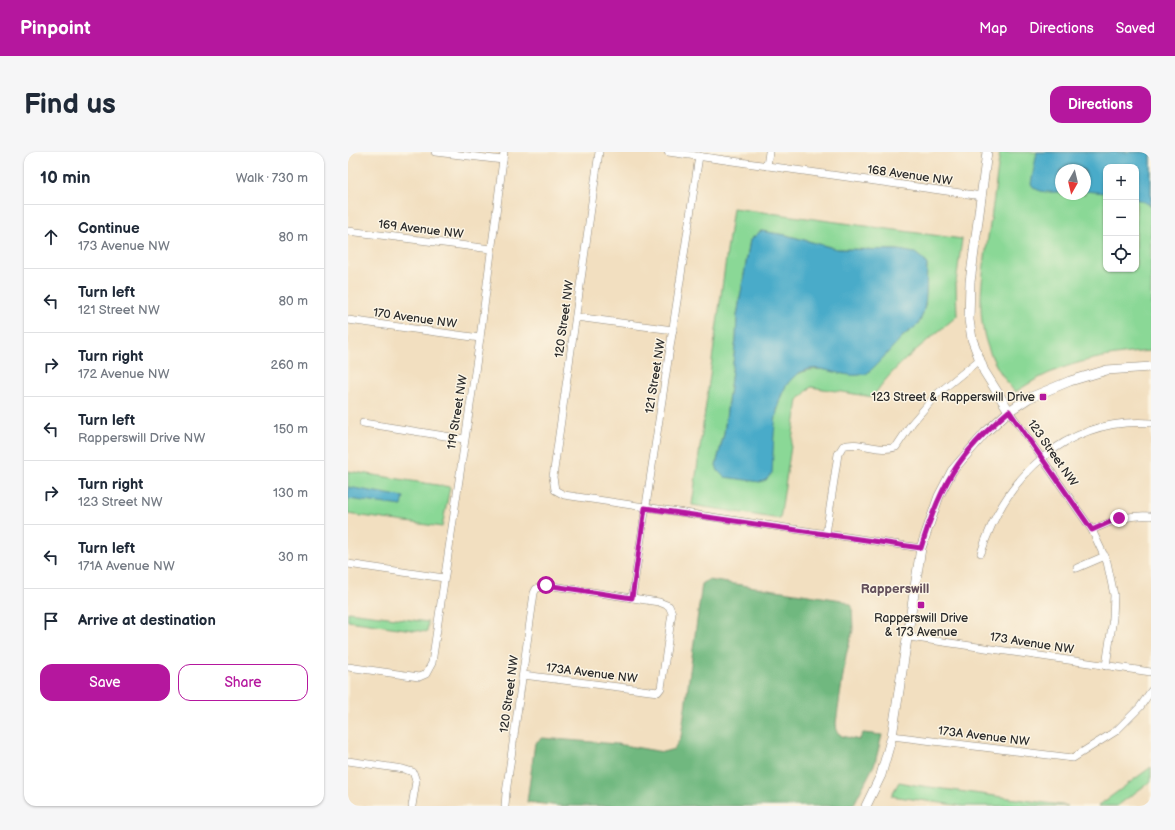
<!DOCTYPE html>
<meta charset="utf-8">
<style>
:root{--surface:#fff;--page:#f6f6f7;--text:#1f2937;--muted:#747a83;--line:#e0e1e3;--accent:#b5179e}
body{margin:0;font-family:"Balsamiq Sans",sans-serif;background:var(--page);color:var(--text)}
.controls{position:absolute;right:12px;top:12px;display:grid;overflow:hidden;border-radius:8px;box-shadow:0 1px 3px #0004}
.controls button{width:36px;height:36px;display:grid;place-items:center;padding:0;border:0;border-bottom:1px solid var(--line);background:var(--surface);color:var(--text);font:20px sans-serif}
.compass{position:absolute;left:707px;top:12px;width:36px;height:36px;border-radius:50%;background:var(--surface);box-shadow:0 1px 3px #0004;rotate:188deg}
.stop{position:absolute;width:12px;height:12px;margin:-9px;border:3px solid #b5179e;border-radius:50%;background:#fff}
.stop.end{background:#b5179e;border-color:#fff;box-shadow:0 1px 4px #0008}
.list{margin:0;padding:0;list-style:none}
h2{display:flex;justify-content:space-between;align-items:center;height:52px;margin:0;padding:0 16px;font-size:17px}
h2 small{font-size:13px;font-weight:400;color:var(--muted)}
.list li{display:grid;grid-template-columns:26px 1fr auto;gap:12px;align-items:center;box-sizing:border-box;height:64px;padding:0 16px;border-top:1px solid var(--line)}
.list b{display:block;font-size:15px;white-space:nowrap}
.list p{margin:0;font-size:13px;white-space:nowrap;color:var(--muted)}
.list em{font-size:13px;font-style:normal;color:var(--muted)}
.actions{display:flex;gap:8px;padding:12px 16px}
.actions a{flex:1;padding:9px 0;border:1px solid var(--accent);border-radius:12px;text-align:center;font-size:14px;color:var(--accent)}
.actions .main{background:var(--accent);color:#fff}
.icon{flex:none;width:22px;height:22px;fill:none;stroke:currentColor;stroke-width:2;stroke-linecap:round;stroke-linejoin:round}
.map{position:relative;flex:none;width:803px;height:654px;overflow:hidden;border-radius:12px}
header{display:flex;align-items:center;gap:24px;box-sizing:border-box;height:56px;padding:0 20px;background:var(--accent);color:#fff}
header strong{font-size:19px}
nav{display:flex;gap:22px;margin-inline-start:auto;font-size:14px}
.intro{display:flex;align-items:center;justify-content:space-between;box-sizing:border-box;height:96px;padding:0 24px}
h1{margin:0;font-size:28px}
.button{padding:10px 18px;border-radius:12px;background:var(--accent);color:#fff;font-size:14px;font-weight:700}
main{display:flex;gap:24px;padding:0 24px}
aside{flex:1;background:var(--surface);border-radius:12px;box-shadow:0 1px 3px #0004}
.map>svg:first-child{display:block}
</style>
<header>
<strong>Pinpoint</strong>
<nav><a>Map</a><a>Directions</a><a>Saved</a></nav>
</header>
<div class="intro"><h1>Find us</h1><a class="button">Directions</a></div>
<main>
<aside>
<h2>10 min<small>Walk · 730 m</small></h2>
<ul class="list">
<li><svg class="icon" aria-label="ahead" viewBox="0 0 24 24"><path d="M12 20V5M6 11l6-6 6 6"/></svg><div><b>Continue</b><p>173 Avenue NW</p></div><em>80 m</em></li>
<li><svg class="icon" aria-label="left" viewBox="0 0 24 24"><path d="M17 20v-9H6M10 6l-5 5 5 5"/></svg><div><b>Turn left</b><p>121 Street NW</p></div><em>80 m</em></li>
<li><svg class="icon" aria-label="right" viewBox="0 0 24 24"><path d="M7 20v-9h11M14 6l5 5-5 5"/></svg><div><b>Turn right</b><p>172 Avenue NW</p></div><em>260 m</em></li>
<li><svg class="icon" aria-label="left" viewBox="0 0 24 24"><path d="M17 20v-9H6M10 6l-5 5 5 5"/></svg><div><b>Turn left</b><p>Rapperswill Drive NW</p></div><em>150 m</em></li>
<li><svg class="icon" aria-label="right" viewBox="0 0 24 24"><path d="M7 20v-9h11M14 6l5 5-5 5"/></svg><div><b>Turn right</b><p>123 Street NW</p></div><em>130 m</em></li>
<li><svg class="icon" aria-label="left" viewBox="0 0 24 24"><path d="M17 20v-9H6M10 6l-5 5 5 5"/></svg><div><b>Turn left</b><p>171A Avenue NW</p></div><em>30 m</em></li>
<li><svg class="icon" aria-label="arrive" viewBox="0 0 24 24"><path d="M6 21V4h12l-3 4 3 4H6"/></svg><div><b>Arrive at destination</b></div></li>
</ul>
<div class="actions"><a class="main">Save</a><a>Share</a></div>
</aside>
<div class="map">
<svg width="803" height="654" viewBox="0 0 803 654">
<rect width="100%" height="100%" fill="#fcf5e5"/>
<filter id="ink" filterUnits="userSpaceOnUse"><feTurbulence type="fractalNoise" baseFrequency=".025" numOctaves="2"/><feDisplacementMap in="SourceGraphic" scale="8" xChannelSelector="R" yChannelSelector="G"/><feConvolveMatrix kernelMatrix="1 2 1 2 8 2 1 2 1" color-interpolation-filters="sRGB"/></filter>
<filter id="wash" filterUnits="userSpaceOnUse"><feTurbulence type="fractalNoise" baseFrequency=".012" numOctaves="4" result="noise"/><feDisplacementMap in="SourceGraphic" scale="16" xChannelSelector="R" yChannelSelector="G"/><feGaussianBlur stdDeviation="0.9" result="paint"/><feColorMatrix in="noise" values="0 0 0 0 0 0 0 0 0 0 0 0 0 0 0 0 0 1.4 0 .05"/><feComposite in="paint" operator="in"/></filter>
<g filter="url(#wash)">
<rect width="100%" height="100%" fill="#f2dfc0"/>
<g fill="#8ad896" stroke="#5a8260" fill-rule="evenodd">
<path d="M652,0h151v199c-37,3 -76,9 -110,26 -9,4 -17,10 -26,15 -44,-51 -36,-94 -27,-155 5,-28 8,-57 12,-85zM758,15h30v102h-30zM713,18h24v24h-24z"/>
<path d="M385,56l229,31 -6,44 1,33c-28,24 -65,50 -84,81l-62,-10 -13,13 -18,119 -88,-14zM413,79l25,4 51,14 62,1 28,15 -2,40 -6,18 -62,52c-26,-4 -55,-15 -72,12 -5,7 -4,19 -9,25 -18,19 -40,36 -60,53l8,-31 12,-95 1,-23 13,-76z"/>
<path d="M0,319l102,16 -8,40 -94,-13z"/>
<path d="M0,460l80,10 -1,10 -79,-11z"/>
<path d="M803,615v14l-34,25h-19z"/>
<path d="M551,630l16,3 153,21h-106l-71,-10z"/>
</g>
<path fill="#6fb87f" stroke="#4d7255" d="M360,428l134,20 10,6 1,24 -7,25 -10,68 1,9 5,4 17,4 4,-7 19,2 -7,28 -22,43h-292l-34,-4 8,-59 7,-5 75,6 46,8 11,-3 7,-12 21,-153z"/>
<g fill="#4aabc9" stroke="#3a6b7a">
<path d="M689,0h114v53l-15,-6v-32h-30v26l-21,-2v-21h-24v22c-10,0 -24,2 -30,-8z"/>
<path d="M413,79l25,4 51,14 62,1 16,3 9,7 3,5c-1,18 1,39 -7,56 -3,6 -11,10 -16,14 -8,8 -31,35 -38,39 -2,0 -4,0 -6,1 -26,3 -49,-20 -71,7 -17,20 -15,65 -17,91l-6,7 -6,2 -36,-5 -6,-6 -2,-6 8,-31 12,-95 1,-23 13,-76z"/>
<path d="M0,335l56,10 -2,9 -54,-7z"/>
</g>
</g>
<g filter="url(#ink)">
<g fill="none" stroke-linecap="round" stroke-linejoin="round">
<defs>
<g id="minor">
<path d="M87,0l68,8"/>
<path d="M251,0l-46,325 2,13 9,5 357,53"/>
<path d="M320,0l314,44"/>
<path d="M419,14l2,-14"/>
<path d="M0,79l143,18"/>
<path d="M228,165l97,13"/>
<path d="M0,168l132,18"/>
<path d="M661,259l83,119 15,32 7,33 -1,23 -7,48"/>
<path d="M15,271l101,16"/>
<path d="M744,378c19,-9 37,-16 59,-14"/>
<path d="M478,382l12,-80 5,-8c16,-6 36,7 53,1l16,-24 25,-29 42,-34"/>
<path d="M633,401c24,-76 85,-136 170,-130"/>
<path d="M0,412l96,14"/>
<path d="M729,416l28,-12"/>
<path d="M284,446l67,-442"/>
<path d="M561,485l242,35"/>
<path d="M0,515l71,10 7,-3 6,-11 48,-325 24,-186"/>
<path d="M544,584l181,22 43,-27 24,-24 11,-16"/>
<path d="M0,609l55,8 10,3 3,9 -4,25"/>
<path d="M157,654l1,-13 28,-200 2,-4 10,-4 113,17 10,4 3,7 -11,75 -3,4 -135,-17"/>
</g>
<g id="tertiary">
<path d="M639,0l-17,130 -1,38 3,19 12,32 25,40"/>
<path d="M518,654l15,-31 11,-39 29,-188 18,-52 13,-25 33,-38 24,-22 20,-13 41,-17 37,-11 44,-3"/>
</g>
</defs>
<use href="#minor" stroke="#8e8576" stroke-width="8"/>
<use href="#tertiary" stroke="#8e8576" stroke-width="10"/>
<use href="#minor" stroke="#fff" stroke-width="7"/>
<use href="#tertiary" stroke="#fff" stroke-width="9"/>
</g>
</g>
<g fill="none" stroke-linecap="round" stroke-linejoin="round" filter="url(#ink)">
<path stroke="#b5179e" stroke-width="5" d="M198,433l86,13 13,-90 276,40c19,-63 37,-94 88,-137l83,119 27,-12"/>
</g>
<g fill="#b5179e" stroke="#fcf5e5" stroke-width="1.5">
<rect x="691" y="241" width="8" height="8" rx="2"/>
<rect x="569" y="449" width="8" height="8" rx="2"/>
</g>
<g text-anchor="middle" stroke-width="3" stroke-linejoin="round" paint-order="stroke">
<g font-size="12" fill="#2b2b2b" stroke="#fcf5e5">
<text transform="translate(562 23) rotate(8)" y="4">168 Avenue NW</text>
<text transform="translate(73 77) rotate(7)" y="4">169 Avenue NW</text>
<text transform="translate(67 166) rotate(8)" y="4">170 Avenue NW</text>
<text transform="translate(216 167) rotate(-82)" y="4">120 Street NW</text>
<text transform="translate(307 224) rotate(-81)" y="4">121 Street NW</text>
<text transform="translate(109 260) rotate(-81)" y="4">119 Street NW</text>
<text transform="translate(705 301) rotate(55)" y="4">123 Street NW</text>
<text transform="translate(684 491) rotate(9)" y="4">173 Avenue NW</text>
<text transform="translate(244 521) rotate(7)" y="4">173A Avenue NW</text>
<text transform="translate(161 542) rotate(-82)" y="4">120 Street NW</text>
<text transform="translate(636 584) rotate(7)" y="4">173A Avenue NW</text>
</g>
<g font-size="12" fill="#2b2b2b" stroke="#fcf5e5" text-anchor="end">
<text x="687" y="249">123 Street &amp; Rapperswill Drive</text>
<text x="573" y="470" text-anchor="middle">Rapperswill Drive<tspan x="573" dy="14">&amp; 173 Avenue</tspan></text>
</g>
<g font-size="13" font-weight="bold" fill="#64505b" stroke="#fcf5e5">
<text x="547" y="441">Rapperswill</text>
</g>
</g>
</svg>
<div class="controls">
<button>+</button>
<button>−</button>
<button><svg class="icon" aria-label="locate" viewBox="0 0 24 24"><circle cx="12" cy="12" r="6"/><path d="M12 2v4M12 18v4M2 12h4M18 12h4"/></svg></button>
</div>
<svg class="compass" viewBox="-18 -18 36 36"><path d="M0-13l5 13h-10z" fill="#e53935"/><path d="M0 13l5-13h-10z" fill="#747a83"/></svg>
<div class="stop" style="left:198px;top:433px"></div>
<div class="stop end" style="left:771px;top:366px"></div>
</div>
</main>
